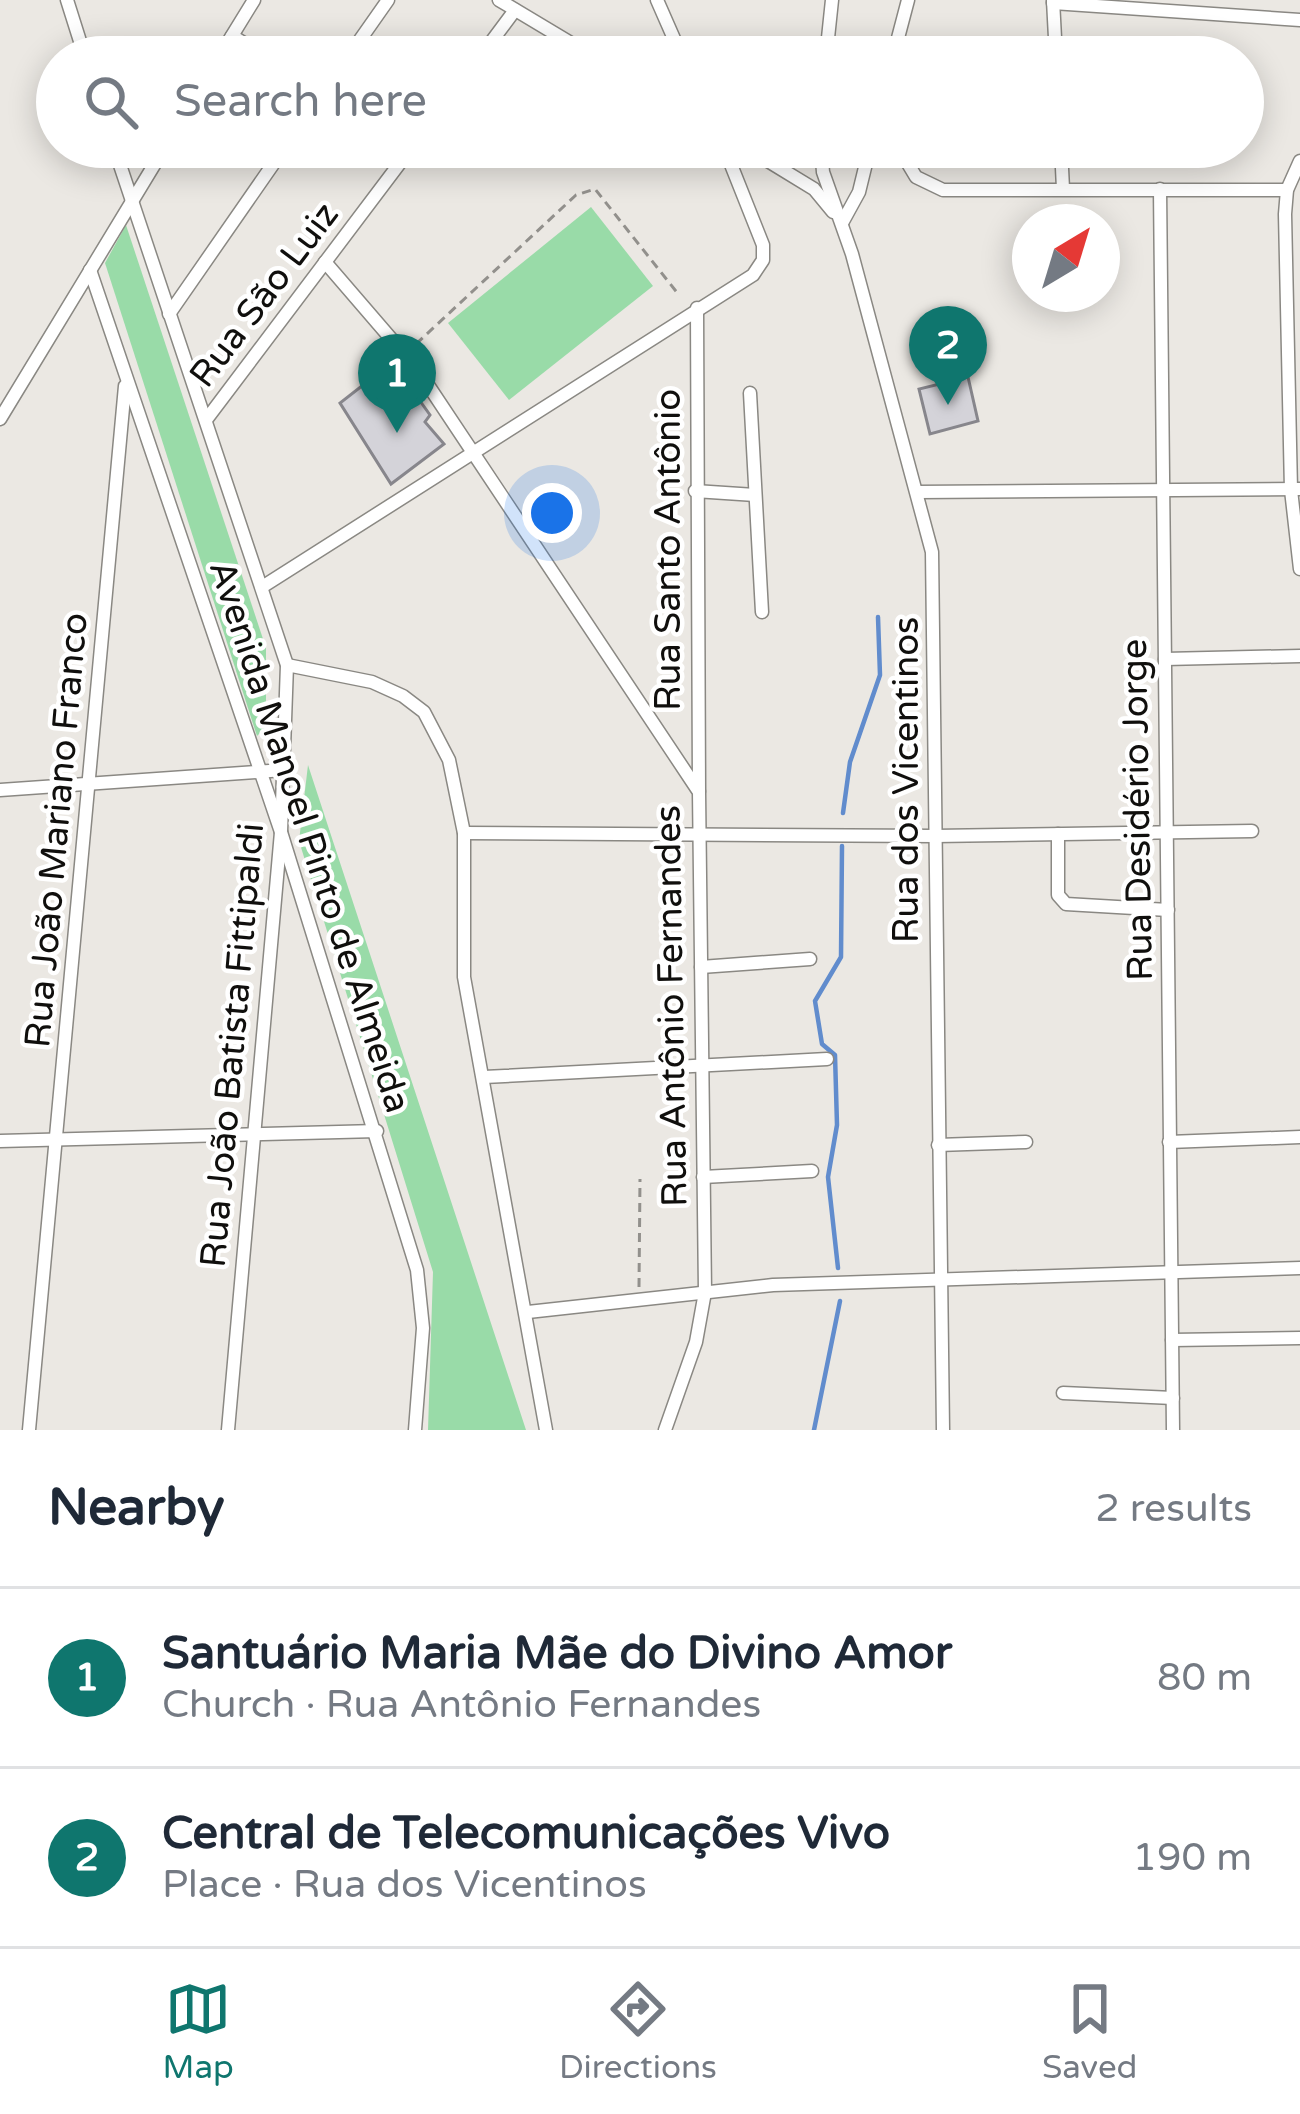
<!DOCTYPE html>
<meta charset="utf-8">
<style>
:root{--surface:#fff;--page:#f2f2f3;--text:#1f2937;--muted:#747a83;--line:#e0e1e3;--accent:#0f766e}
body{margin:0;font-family:"Varela Round",sans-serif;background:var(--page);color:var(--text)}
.compass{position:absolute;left:1012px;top:204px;width:108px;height:108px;border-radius:50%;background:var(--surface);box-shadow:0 6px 30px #0003;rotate:38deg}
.you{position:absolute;left:552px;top:513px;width:42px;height:42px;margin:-30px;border:9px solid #fff;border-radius:50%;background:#1a73e8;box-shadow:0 0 0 18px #1a73e833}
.badge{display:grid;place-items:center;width:78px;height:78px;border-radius:50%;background:var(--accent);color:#fff;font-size:39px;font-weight:700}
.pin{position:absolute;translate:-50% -99px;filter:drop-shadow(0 3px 6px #0008)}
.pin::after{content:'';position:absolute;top:63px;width:42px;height:36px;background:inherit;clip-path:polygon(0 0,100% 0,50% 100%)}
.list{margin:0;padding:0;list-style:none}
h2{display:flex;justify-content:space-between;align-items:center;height:156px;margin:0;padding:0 48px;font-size:51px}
h2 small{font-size:39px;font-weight:400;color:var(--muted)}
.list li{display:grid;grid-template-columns:78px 1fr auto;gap:36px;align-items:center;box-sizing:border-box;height:180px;padding:0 48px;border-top:3px solid var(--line)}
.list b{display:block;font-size:45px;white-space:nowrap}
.list p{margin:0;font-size:39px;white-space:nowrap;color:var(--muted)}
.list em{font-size:39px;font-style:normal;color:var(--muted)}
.icon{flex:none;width:66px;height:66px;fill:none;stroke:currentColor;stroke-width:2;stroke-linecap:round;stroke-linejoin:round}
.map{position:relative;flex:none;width:1300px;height:1430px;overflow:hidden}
.search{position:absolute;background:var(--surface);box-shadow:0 6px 30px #0003;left:36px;right:36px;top:36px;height:132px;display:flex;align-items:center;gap:30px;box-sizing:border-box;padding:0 42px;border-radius:66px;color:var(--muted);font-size:45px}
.sheet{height:516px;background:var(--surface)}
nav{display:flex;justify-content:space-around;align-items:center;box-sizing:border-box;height:168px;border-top:3px solid var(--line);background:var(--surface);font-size:33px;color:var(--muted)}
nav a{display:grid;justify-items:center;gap:6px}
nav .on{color:var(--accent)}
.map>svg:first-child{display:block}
</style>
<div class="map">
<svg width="1300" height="1430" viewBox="0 0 1300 1430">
<rect width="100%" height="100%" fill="#ebe8e3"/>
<g fill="#99dba8">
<path d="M591,207l62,79 -144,114 -61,-77z"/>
<path d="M126,225l140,423v79l-9,9 -152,-473z"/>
<path d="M308,765l218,665h-98l5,-158 -134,-431z"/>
</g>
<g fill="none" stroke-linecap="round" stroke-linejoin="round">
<g stroke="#618ccd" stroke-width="4.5">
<path d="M843,813l7,-51 30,-87 -2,-58"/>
<path d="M838,1268l-10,-91 9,-52 -2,-70 -13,-11 -7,-43 26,-44 1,-111"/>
<path d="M814,1430l26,-129"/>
</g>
</g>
<g fill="#d4d3d9" stroke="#87868c" stroke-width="3">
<path d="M384,361l18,8 -6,9 14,9 20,28 -5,7 19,22 -53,40 -51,-81 41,-32z"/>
<path d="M968,377l10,44 -48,13 -11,-45z"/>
</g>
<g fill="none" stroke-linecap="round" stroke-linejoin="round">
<defs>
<g id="street">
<path d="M67,0l18,57"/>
<path d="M499,0l95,57"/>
<path d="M657,0l25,57"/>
<path d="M1053,0l3,57"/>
<path d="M1053,3l247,17"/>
<path d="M232,36l35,21"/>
<path d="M219,57l35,-57"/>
<path d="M348,57l40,-57"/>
<path d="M480,57l35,-47"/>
<path d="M826,57l6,-57"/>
<path d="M893,57l15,-57"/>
<path d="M114,147l173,518 -6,167 -53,598"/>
<path d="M745,147l69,42 19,23"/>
<path d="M821,147l2,25 29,82 80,298 11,878"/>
<path d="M898,147l18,30 27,13h344"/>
<path d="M1061,147l2,42"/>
<path d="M1300,161l-13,29 -2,24 6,276 9,79"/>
<path d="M1160,189l13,1241"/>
<path d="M842,223l17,-31 11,-45"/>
<path d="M325,262l93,108 281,422 6,500 -9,50 -31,88"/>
<path d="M90,270l191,562 136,438 6,58 -8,102"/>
<path d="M697,308l2,483"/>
<path d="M169,314l116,-167"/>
<path d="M750,393l12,219"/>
<path d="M0,419l165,-272"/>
<path d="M206,420l206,-273"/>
<path d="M695,491l60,4"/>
<path d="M918,492l382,-3"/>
<path d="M262,587l491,-312 10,-15v-15l-39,-98"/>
<path d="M1165,659l135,-3"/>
<path d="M287,665l85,17 31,14 21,16 25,48 15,73v144l82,453"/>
<path d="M0,790l284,-20"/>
<path d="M464,833l471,3 317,-5"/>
<path d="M1058,834v61l8,9 102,6"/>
<path d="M701,967l109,-8"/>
<path d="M484,1077l343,-18"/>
<path d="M0,1141l377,-10"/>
<path d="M1169,1142l131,-5"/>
<path d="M938,1145l88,-3"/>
<path d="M703,1177l109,-6"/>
<path d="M528,1312l245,-27 527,-17"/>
<path d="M1172,1340l128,-2"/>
<path d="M1063,1393l110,5"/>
<path d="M29,1430l96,-1044"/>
</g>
</defs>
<use href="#street" stroke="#8a8883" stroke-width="15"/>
<g stroke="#92908c" stroke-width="3" stroke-dasharray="9 6" stroke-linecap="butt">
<path d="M416,344l160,-149 19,-6 84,106"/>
<path d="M639,1287l1,-108"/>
</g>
<use href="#street" stroke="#fff" stroke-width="12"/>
</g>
<g text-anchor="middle" stroke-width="9" stroke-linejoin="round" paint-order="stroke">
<g font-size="36" fill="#100f0d" stroke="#fff">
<text transform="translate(263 294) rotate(-53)" y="13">Rua São Luiz</text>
<text transform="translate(667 550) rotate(-90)" y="13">Rua Santo Antônio</text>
<text transform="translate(905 780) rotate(-90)" y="13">Rua dos Vicentinos</text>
<text transform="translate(1136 810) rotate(-91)" y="13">Rua Desidério Jorge</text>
<text transform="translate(55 830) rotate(-85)" y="13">Rua João Mariano Franco</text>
<text transform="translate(311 836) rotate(72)" y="13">Avenida Manoel Pinto de Almeida</text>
<text transform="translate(670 1006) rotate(-91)" y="13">Rua Antônio Fernandes</text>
<text transform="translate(231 1045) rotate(-85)" y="13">Rua João Batista Fittipaldi</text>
</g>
</g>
</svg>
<svg class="compass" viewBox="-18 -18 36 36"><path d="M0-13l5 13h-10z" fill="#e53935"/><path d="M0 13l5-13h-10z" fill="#747a83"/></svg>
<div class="you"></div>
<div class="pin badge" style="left:397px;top:433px">1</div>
<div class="pin badge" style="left:948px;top:405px">2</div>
<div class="search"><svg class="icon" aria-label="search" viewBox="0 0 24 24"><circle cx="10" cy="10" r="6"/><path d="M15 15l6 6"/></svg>Search here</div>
</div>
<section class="sheet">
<h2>Nearby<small>2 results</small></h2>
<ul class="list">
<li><span class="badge">1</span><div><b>Santuário Maria Mãe do Divino Amor</b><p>Church · Rua Antônio Fernandes</p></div><em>80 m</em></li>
<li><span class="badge">2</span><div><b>Central de Telecomunicações Vivo</b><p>Place · Rua dos Vicentinos</p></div><em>190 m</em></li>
</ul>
</section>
<nav>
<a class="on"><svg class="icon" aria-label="map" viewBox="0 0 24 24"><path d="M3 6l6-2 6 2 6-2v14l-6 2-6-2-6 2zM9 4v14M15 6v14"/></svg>Map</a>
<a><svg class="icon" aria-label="directions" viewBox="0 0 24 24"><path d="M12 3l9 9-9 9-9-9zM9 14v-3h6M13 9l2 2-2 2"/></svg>Directions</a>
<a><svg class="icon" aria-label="saved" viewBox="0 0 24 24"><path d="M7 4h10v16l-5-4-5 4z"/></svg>Saved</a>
</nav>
